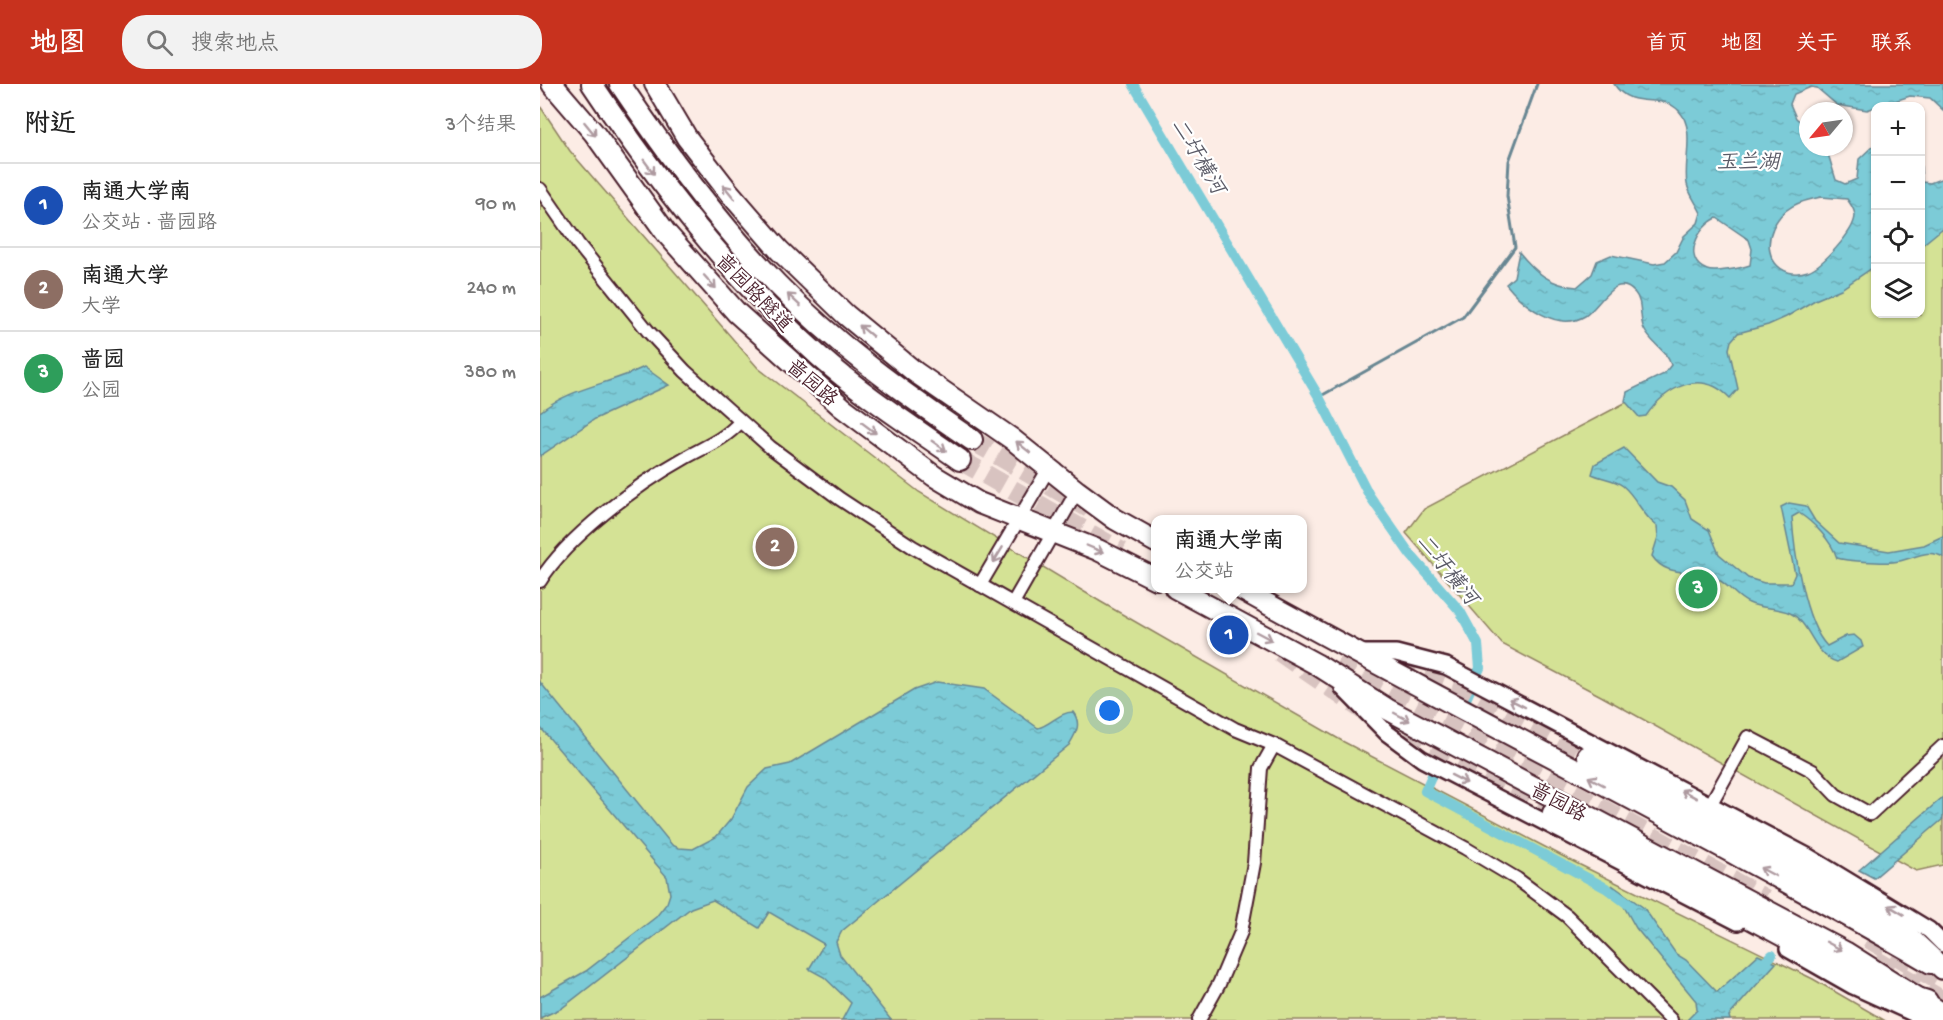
<!DOCTYPE html>
<html lang="zh">
<meta charset="utf-8">
<style>
:root{--surface:#fff;--page:#f2f2f2;--text:#222;--muted:#767676;--line:#e0e0e0;--accent:#c8321e}
body{margin:0;font-family:"Gochi Hand","LXGW WenKai TC",sans-serif;background:var(--page);color:var(--text)}
.controls{position:absolute;right:18px;top:18px;display:grid;overflow:hidden;border-radius:12px;box-shadow:0 2px 4px #0004}
.controls button{width:54px;height:54px;display:grid;place-items:center;padding:0;border:0;border-bottom:2px solid var(--line);background:var(--surface);color:var(--text);font:30px sans-serif}
.compass{position:absolute;left:1259px;top:18px;width:54px;height:54px;border-radius:50%;background:var(--surface);box-shadow:0 2px 4px #0004;rotate:241deg}
.you{position:absolute;left:570px;top:627px;width:21px;height:21px;margin:-15px;border:4px solid #fff;border-radius:50%;background:#1a73e8;box-shadow:0 0 0 9px #1a73e833}
.badge{display:grid;place-items:center;width:39px;height:39px;border-radius:50%;background:var(--accent);color:#fff;font-size:20px;font-weight:700}
.pin{position:absolute;translate:-50% -50%;border:3px solid #fff;box-shadow:0 2px 6px #0006}
.popup{position:absolute;left:611px;top:431px;width:156px;height:78px;box-sizing:border-box;display:grid;place-content:center;border-radius:12px;background:var(--surface);filter:drop-shadow(0 2px 4px #0005);font-size:20px;white-space:nowrap;color:var(--muted)}
.popup b{font-size:22px;color:var(--text)}
.popup::after{content:'';position:absolute;left:50%;top:100%;margin-left:-12px;border:12px solid transparent;border-top-color:var(--surface)}
.list{margin:0;padding:0;list-style:none}
h2{display:flex;justify-content:space-between;align-items:center;height:78px;margin:0;padding:0 24px;font-size:26px}
h2 small{font-size:20px;font-weight:400;color:var(--muted)}
.list li{display:grid;grid-template-columns:39px 1fr auto;gap:18px;align-items:center;box-sizing:border-box;height:84px;padding:0 24px;border-top:2px solid var(--line)}
.list b{display:block;font-size:22px;white-space:nowrap}
.list p{margin:0;font-size:20px;white-space:nowrap;color:var(--muted)}
.list em{font-size:20px;font-style:normal;color:var(--muted)}
.icon{flex:none;width:33px;height:33px;fill:none;stroke:currentColor;stroke-width:2;stroke-linecap:round;stroke-linejoin:round}
.map{position:relative;flex:none;width:1403px;height:936px;overflow:hidden}
header{display:flex;align-items:center;gap:36px;box-sizing:border-box;height:84px;padding:0 30px;background:var(--accent);color:#fff}
header strong{font-size:28px}
nav{display:flex;gap:33px;margin-inline-start:auto;font-size:21px}
.search{width:420px;height:54px;background:var(--page);display:flex;align-items:center;gap:15px;box-sizing:border-box;padding:0 21px;border-radius:24px;color:var(--muted);font-size:22px}
main{display:flex}
aside{flex:1;background:var(--surface)}
.map>svg:first-child{display:block}
</style>
<header>
<strong>地图</strong>
<div class="search"><svg class="icon" aria-label="search" viewBox="0 0 24 24"><circle cx="10" cy="10" r="6"/><path d="M15 15l6 6"/></svg>搜索地点</div>
<nav><a>首页</a><a>地图</a><a>关于</a><a>联系</a></nav>
</header>
<main>
<aside>
<h2>附近<small>3个结果</small></h2>
<ul class="list">
<li><span class="badge" style="background:#1a4fb4">1</span><div><b>南通大学南</b><p>公交站 · 啬园路</p></div><em>90 m</em></li>
<li><span class="badge" style="background:#8d6e63">2</span><div><b>南通大学</b><p>大学</p></div><em>240 m</em></li>
<li><span class="badge" style="background:#2e9e5b">3</span><div><b>啬园</b><p>公园</p></div><em>380 m</em></li>
</ul>
</aside>
<div class="map">
<svg width="1403" height="936" viewBox="0 0 1403 936">
<defs>
<pattern id="water-ripples" width="26" height="14" patternUnits="userSpaceOnUse" patternTransform="scale(1.5)"><rect width="26" height="14" fill="#7bcbd7"/><path d="M2 4q2-2 4 0t4 0M15 11q2-2 4 0t4 0" fill="none" stroke="#6caeb9"/></pattern>
</defs>
<rect width="100%" height="100%" fill="#fcece5"/>
<filter id="ink" filterUnits="userSpaceOnUse"><feTurbulence type="fractalNoise" baseFrequency=".0167" numOctaves="2"/><feDisplacementMap in="SourceGraphic" scale="12" xChannelSelector="R" yChannelSelector="G"/><feConvolveMatrix kernelMatrix="1 2 1 2 8 2 1 2 1" color-interpolation-filters="sRGB"/></filter>
<g filter="url(#ink)">
<g fill="#d4e295" stroke="#8f8060" stroke-width="1.5">
<path d="M0,22l30,45 188,217 161,124 182,110 243,140 226,118 243,119 71,41h-1344z"/>
<path d="M1403,126v655l-27,6 -315,-175 -99,-52 -96,-111 18,-24 252,-133 99,-77 100,-53 1,68h44l1,-92z"/>
</g>
<g fill="url(#water-ripples)" stroke="#678692" stroke-width="1.5" fill-rule="evenodd">
<path d="M1074,0h329v26l-13,-12 -20,-2 -43,14 -30,-5 -20,-17 -6,-1 -17,7 -4,10 6,14 12,10v19h18l10,33 9,4 12,-5 2,-20 16,-15v122l-34,23 -26,11 -29,17 -18,8 -30,8 -7,8 -2,8 9,40 -8,9c-29,-30 -64,-11 -84,18l-7,1 -14,-16 2,-9 37,-18 7,-9c-5,-16 -20,-21 -27,-36 -5,-11 -1,-27 -9,-36 -20,-23 -35,14 -50,23 -28,17 -63,-12 -79,-32l8,-7 5,-25c16,20 32,34 58,35l15,-13 5,-13 14,-6 43,9 11,-2 11,-10 8,-16 14,-13 3,-10c-4,-9 -12,-19 -14,-29 -4,-22 9,-55 -8,-73 -18,-20 -47,1 -65,-27zM1281,113l26,2c4,6 8,10 8,17 -1,16 -33,50 -47,55 -29,10 -47,-17 -35,-43 9,-21 27,-27 48,-31zM1177,134l32,22 3,9 -2,16c-8,3 -36,8 -43,5 -26,-10 -9,-44 10,-52z"/>
<path d="M1380,71l2,27 8,1 13,-5v50l-22,18z"/>
<path d="M104,283l25,18 -74,34 -55,37v-44c29,-24 71,-28 104,-45z"/>
<path d="M1084,364l33,34 14,5 14,13 7,19 17,11 10,24 29,24 16,5h27l4,-9 -14,-67 8,-4 17,3 9,15 24,22 50,8 35,-6 19,-9v21c-17,-10 -32,4 -50,5 -11,1 -47,-1 -56,-4 -6,-18 -23,-35 -38,-45l-7,4c2,34 12,105 35,129l19,-10 8,-1 7,6 2,6 -26,15c-24,-7 -26,-39 -47,-49 -13,-6 -28,-4 -41,-10 -13,-5 -21,-20 -34,-25 -22,-10 -48,1 -63,-22l6,-19 -1,-11c-16,-12 -20,-28 -34,-40 -8,-7 -21,-7 -31,-12l3,-10z"/>
<path d="M0,598l132,163 7,3 14,1 23,-12 15,-18 17,-32 19,-18 23,-5 124,-74 23,-8 47,7 54,39c13,-3 21,-16 35,-16 9,12 3,21 -4,33l-227,186 -6,11 4,13 51,65h-49l9,-17 -27,-26 -15,-8 15,-25 -55,-32 -10,16 -46,-28 -22,8 -129,100 -22,10v-21l46,-26 70,-54 11,-14 3,-9 -3,-17 -127,-150z"/>
<path d="M1403,713v22l-69,59 -15,-8z"/>
<path d="M1072,801l32,23 32,46 10,6 31,32 41,-37 18,8 -47,53 1,4h-43l10,-10 -1,-9 -60,-73z"/>
</g>
<g fill="none" stroke-linecap="round" stroke-linejoin="round">
<path stroke="#678692" stroke-width="3" d="M779,313l144,-80 52,-70 -8,-51 2,-35 28,-77"/>
<g stroke="#7bcbd7" stroke-width="10">
<path d="M593,0l186,313 50,98 41,59 50,57 18,33 2,24 -55,123 181,97 23,17"/>
<path d="M1219,884l13,-13"/>
</g>
<g stroke="#d8c3c0" stroke-width="20" stroke-dasharray="20 10" stroke-linecap="butt">
<path d="M432,356l117,68"/>
<path d="M420,376l162,92"/>
<path d="M740,568l100,70 173,91"/>
<path d="M829,568l89,34 130,70"/>
<path d="M795,582l173,91 257,142"/>
<path d="M1328,854l75,45"/>
<path d="M1335,876l68,41"/>
</g>
<defs>
<g id="minor">
<path d="M0,105l38,55 70,87 37,40 85,76 70,52 73,48 322,182 39,16 191,103 52,31 50,37 104,104"/>
<path d="M0,497c27,-44 98,-97 143,-122 21,-12 41,-19 57,-37"/>
<path d="M440,501l69,-117"/>
<path d="M473,519l64,-112"/>
<path d="M1170,721l38,-68 65,34 23,24 34,19 73,-68"/>
<path d="M659,936l20,-36 22,-52 13,-69 7,-95 13,-23"/>
</g>
<g id="tertiary">
<path d="M818,569h38l50,13 361,190 122,74 14,14"/>
<path d="M803,604l44,45 35,26 316,163"/>
<path d="M1248,865l65,37 75,34"/>
</g>
<g id="primary">
<path d="M12,0l42,49 72,100 71,80 105,94 92,69 45,27 119,47 58,29"/>
<path d="M115,0l32,54 41,53 51,59 67,65 69,57 97,67 65,52 38,28 41,23"/>
<path d="M635,504l141,76 71,45 458,243 98,62"/>
<path d="M699,504c229,128 464,244 692,375"/>
</g>
<g id="trunk">
<path d="M52,0c67,100 138,192 228,273 43,38 93,70 140,103"/>
<path d="M80,0c47,70 98,139 157,200 58,60 126,109 195,156"/>
<path d="M1048,672l209,110 97,57 49,46"/>
<path d="M1013,729l318,170 56,18"/>
</g>
</defs>
<use href="#minor" stroke="#4a1f2b" stroke-width="16"/>
<use href="#tertiary" stroke="#4a1f2b" stroke-width="20"/>
<use href="#primary" stroke="#4a1f2b" stroke-width="24"/>
<use href="#trunk" stroke="#4a1f2b" stroke-width="24"/>
<use href="#minor" stroke="#fff" stroke-width="12"/>
<use href="#tertiary" stroke="#fff" stroke-width="15"/>
<use href="#primary" stroke="#fff" stroke-width="20"/>
<use href="#trunk" stroke="#fff" stroke-width="20"/>
</g>
<defs><path id="oneway-shaft" d="M-6 0H5M1.5-3L5.5 0L1.5 3" fill="none" stroke-width="1.6" stroke-linecap="round" stroke-linejoin="round" transform="scale(1.5)"/></defs>
<g stroke="#ae9aa0">
<use href="#oneway-shaft" transform="translate(50 45) rotate(51)"/>
<use href="#oneway-shaft" transform="translate(109 83) rotate(54)"/>
<use href="#oneway-shaft" transform="translate(189 108) rotate(-129)"/>
<use href="#oneway-shaft" transform="translate(170 198) rotate(48)"/>
<use href="#oneway-shaft" transform="translate(254 216) rotate(-137)"/>
<use href="#oneway-shaft" transform="translate(326 247) rotate(-140)"/>
<use href="#oneway-shaft" transform="translate(329 344) rotate(37)"/>
<use href="#oneway-shaft" transform="translate(399 362) rotate(35)"/>
<use href="#oneway-shaft" transform="translate(483 363) rotate(-141)"/>
<use href="#oneway-shaft" transform="translate(555 465) rotate(23)"/>
<use href="#oneway-shaft" transform="translate(458 471) rotate(121)"/>
<use href="#oneway-shaft" transform="translate(724 552) rotate(28)"/>
<use href="#oneway-shaft" transform="translate(977 619) rotate(-153)"/>
<use href="#oneway-shaft" transform="translate(862 633) rotate(28)"/>
<use href="#oneway-shaft" transform="translate(919 695) rotate(27)"/>
<use href="#oneway-shaft" transform="translate(1056 697) rotate(-152)"/>
<use href="#oneway-shaft" transform="translate(1149 710) rotate(-151)"/>
<use href="#oneway-shaft" transform="translate(1228 788) rotate(-152)"/>
<use href="#oneway-shaft" transform="translate(1356 826) rotate(-149)"/>
<use href="#oneway-shaft" transform="translate(1294 862) rotate(28)"/>
</g>
</g>
<g text-anchor="middle" stroke-width="4.5" stroke-linejoin="round" paint-order="stroke">
<g font-size="20" fill="#4a1f2b" stroke="#fff">
<text transform="translate(215 208) rotate(46)" y="7">啬园路隧道</text>
<text transform="translate(273 298) rotate(41)" y="7">啬园路</text>
<text transform="translate(1019 717) rotate(28)" y="7">啬园路</text>
</g>
<g font-size="21" font-style="italic" fill="#5b5b67" stroke="#fff">
<text transform="translate(659 72) rotate(59)" y="7">二圩横河</text>
<text x="1208" y="84">玉兰湖</text>
<text transform="translate(908 485) rotate(51)" y="7">二圩横河</text>
</g>
</g>
</svg>
<div class="controls">
<button>+</button>
<button>−</button>
<button><svg class="icon" aria-label="locate" viewBox="0 0 24 24"><circle cx="12" cy="12" r="6"/><path d="M12 2v4M12 18v4M2 12h4M18 12h4"/></svg></button>
<button><svg class="icon" aria-label="layers" viewBox="0 0 24 24"><path d="M12 4l9 5-9 5-9-5zM3 14l9 5 9-5"/></svg></button>
</div>
<svg class="compass" viewBox="-18 -18 36 36"><path d="M0-13l5 13h-10z" fill="#e53935"/><path d="M0 13l5-13h-10z" fill="#767676"/></svg>
<div class="you"></div>
<div class="pin badge" style="left:689px;top:551px;background:#1a4fb4">1</div>
<div class="popup"><b>南通大学南</b>公交站</div>
<div class="pin badge" style="left:235px;top:463px;background:#8d6e63">2</div>
<div class="pin badge" style="left:1158px;top:505px;background:#2e9e5b">3</div>
</div>
</main>
